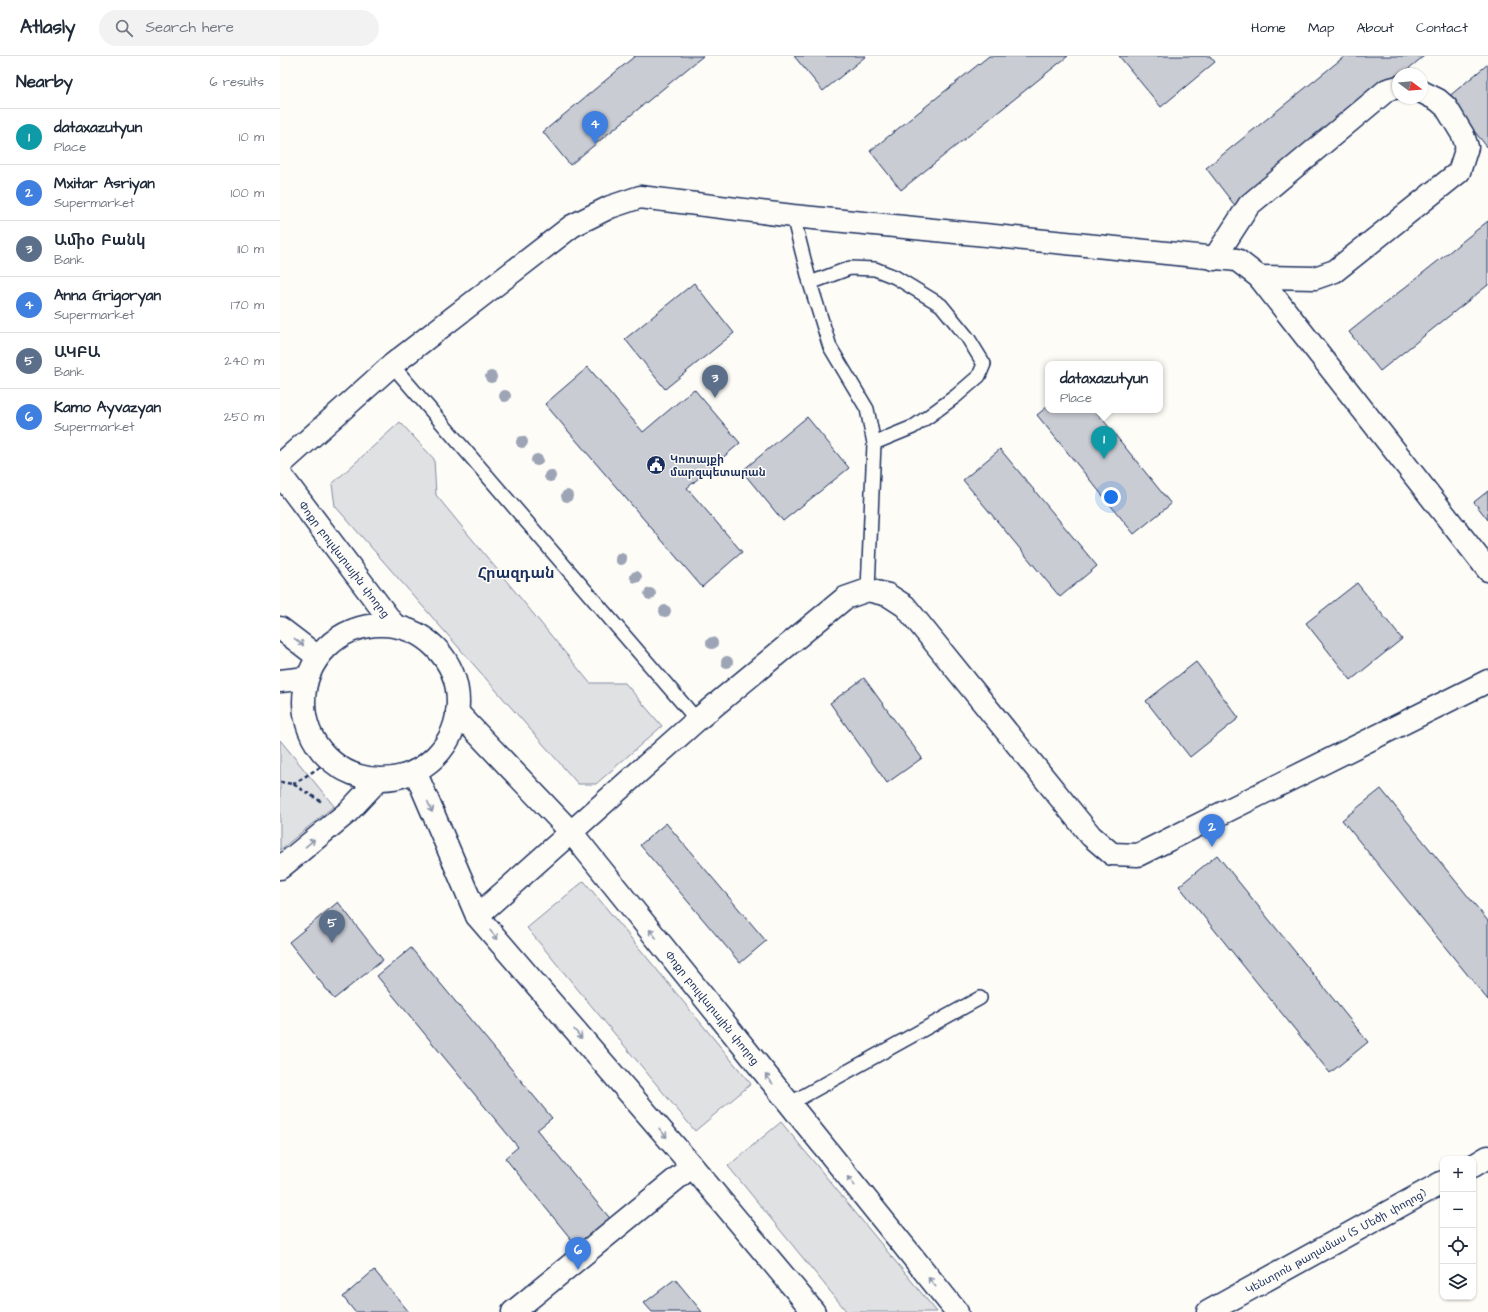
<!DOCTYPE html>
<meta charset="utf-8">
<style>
:root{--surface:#fff;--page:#f2f2f3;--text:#1f2937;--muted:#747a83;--line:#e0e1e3;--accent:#0b8043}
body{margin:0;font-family:"Architects Daughter","Noto Sans Armenian",sans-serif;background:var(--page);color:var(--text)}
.controls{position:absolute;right:12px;bottom:12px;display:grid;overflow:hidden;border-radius:8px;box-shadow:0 1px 3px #0004}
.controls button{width:36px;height:36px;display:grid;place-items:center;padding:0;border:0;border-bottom:1px solid var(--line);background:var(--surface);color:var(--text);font:20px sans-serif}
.compass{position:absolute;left:1112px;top:12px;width:36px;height:36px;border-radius:50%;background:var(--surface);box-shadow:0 1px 3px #0004;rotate:106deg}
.you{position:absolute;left:831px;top:441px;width:14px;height:14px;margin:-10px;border:3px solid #fff;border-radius:50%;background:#1a73e8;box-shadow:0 0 0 6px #1a73e833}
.badge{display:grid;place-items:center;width:26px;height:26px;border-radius:50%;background:var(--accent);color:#fff;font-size:13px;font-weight:700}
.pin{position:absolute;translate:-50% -33px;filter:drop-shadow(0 1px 2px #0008)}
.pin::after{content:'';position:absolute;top:21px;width:14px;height:12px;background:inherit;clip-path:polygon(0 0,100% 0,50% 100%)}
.popup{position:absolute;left:765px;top:305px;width:118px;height:52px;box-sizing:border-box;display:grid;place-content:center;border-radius:8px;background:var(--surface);filter:drop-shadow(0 1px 3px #0005);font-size:13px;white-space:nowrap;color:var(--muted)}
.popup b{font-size:15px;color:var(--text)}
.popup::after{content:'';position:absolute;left:50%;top:100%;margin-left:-8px;border:8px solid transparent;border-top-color:var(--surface)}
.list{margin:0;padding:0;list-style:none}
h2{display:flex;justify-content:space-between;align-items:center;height:52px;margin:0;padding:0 16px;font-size:17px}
h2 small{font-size:13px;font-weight:400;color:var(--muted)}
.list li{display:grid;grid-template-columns:26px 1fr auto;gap:12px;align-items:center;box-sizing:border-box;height:56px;padding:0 16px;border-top:1px solid var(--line)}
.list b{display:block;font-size:15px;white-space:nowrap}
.list p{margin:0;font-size:13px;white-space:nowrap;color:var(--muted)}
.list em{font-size:13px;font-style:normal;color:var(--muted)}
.icon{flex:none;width:22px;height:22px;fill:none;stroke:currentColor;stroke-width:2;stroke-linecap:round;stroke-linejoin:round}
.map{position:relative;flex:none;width:1208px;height:1256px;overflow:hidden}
header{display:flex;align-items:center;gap:24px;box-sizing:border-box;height:56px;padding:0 20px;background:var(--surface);border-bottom:1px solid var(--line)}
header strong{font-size:19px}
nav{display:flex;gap:22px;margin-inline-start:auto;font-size:14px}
.search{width:280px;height:36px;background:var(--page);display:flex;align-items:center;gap:10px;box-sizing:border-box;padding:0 14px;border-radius:22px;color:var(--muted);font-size:15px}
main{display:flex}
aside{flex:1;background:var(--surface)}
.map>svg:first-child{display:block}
</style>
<header>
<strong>Atlasly</strong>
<div class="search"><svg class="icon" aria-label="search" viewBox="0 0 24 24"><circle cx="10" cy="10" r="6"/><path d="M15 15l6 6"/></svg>Search here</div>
<nav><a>Home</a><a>Map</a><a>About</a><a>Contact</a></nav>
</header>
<main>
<aside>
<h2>Nearby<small>6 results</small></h2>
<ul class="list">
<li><span class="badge" style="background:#0f9aa8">1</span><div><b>dataxazutyun</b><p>Place</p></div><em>10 m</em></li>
<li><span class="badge" style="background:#3f7fe0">2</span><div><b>Mxitar Asriyan</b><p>Supermarket</p></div><em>100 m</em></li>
<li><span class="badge" style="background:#5c6f8a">3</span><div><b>Ամիօ Բանկ</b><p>Bank</p></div><em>110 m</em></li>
<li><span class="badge" style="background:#3f7fe0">4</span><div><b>Anna Grigoryan</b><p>Supermarket</p></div><em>170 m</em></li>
<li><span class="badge" style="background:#5c6f8a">5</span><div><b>ԱԿԲԱ</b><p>Bank</p></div><em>240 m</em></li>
<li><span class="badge" style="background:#3f7fe0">6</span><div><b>Kamo Ayvazyan</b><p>Supermarket</p></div><em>250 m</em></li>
</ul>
</aside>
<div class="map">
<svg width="1208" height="1256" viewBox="0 0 1208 1256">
<rect width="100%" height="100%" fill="#fdfcf7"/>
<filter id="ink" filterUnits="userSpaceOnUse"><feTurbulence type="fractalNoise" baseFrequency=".025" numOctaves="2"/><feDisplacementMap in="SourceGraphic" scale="8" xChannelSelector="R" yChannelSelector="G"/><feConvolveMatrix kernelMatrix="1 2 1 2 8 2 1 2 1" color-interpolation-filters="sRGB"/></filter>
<g filter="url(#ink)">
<g fill="#e0e1e3" stroke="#7e88a0">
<path d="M120,366l34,37 2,36 154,188h35l37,43 -66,58h-18l-243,-278 -3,-22z"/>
<path d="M0,684l54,66 -54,44z"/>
<path d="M304,825l167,203 -56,47 -168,-203z"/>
<path d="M501,1066l156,190h-90l-119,-146z"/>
</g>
<g fill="#c9ccd3" stroke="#1b2f5e">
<path d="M355,0h68l-133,109 -27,-33z"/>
<path d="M514,0h72l-43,35z"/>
<path d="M709,0h79l-167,134 -31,-39z"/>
<path d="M839,0h91l5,6 -54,45z"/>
<path d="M1065,0h79l-22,18h-4v3l-162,130 -30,-39z"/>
<path d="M1208,8v84l-41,-50z"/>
<path d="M1208,165v64l-108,86 -31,-39z"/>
<path d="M414,227l40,50 -69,56 -40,-50z"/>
<path d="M308,311l55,65 51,-43 46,54 -53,45 55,64 -40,35 -157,-183z"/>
<path d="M768,350v4h47l76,94 -37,30 -97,-119z"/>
<path d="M527,361l42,51 -66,53 -41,-50z"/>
<path d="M720,393l97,117 -37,31 -97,-117z"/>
<path d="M1208,435v29l-14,-18z"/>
<path d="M1077,527l45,56 -51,41 -45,-57z"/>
<path d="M916,606l43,56 -49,39 -44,-56z"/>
<path d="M584,622l58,80 -35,25 -57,-80z"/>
<path d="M1101,733l107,132v79l-146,-180z"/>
<path d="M386,767l100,118 -26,22 -100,-118z"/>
<path d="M937,799l151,187 -38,31 -151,-187z"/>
<path d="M58,846l45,58 -49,39 -45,-57z"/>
<path d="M131,892l141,170 -15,12 76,92 -33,28 -75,-92 13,-11 -141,-171z"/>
<path d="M94,1214l35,42h-54l-12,-15z"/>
<path d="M395,1223l27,33h-50l-8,-9z"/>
</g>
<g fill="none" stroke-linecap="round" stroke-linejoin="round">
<defs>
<g id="lane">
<path d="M513,160l17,67 20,64 37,62 7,34 -6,147"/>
<path d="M530,227l40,-15 25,1 20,8 46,28 27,33 16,26 -5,12 -23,20 -27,20 -16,11 -39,16"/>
<path d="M112,309l305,355"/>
<path d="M509,1048l191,-106"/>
</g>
<g id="street">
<path d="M934,203l35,-54 138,-115 11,-3"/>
<path d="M979,221l56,1 20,-7 124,-99 8,-25 -4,-12 -17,-28 -8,-7 -16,-8"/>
<path d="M0,409l112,-100 180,-139 38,-19 30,-10 153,19 444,44 22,17 229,293"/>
<path d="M197,860l220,-196 148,-122 23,-8 20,5 17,11 186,230 21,18 26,1 350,-174"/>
<path d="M233,1256l179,-146"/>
</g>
<g id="secondary">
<path id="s1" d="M0,418l114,151"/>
<circle cx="101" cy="646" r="77"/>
<path d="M0,572l38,29"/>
<path d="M0,625l27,-3"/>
<path id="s2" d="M177,656l114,120 386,480"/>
<path d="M135,715l62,145 215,250 122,146"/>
<path d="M0,812l68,-56 30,-32"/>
<path d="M1193,1110l15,-9"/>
<path id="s3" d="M928,1256l235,-130"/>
</g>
</defs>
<use href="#lane" stroke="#1b2f5e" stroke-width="16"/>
<use href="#street" stroke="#1b2f5e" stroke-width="25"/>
<use href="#secondary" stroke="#1b2f5e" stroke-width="25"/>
<g stroke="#1b2f5e" stroke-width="2.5" stroke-dasharray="4 3" stroke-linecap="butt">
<path d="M0,726l13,2 29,18"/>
<path d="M13,728l37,-23"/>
</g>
<use href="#lane" stroke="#fdfcf7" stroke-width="13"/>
<use href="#street" stroke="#fdfcf7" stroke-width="22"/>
<use href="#secondary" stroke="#fdfcf7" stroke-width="22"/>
</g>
<g fill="#9ca4b5">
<circle cx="211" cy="321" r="6"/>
<circle cx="225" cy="340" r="6"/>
<circle cx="242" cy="386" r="6"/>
<circle cx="257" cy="404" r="6"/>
<circle cx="270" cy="420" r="6"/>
<circle cx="287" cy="440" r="6"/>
<circle cx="341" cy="503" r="6"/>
<circle cx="356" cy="521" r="6"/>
<circle cx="370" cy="538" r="6"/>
<circle cx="385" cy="555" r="6"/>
<circle cx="432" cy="587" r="6"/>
<circle cx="447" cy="606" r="6"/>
</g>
<defs><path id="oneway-shaft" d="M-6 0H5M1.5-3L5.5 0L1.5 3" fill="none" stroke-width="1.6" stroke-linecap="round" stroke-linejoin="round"/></defs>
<g stroke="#8c96aa">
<use href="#oneway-shaft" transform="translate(19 586) rotate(38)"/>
<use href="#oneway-shaft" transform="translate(150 751) rotate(67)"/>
<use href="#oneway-shaft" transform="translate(30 787) rotate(-40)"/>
<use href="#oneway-shaft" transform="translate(373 878) rotate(-129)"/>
<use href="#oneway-shaft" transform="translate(214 879) rotate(49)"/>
<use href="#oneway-shaft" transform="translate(298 978) rotate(49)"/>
<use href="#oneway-shaft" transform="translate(489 1023) rotate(-129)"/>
<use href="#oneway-shaft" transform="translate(383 1077) rotate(49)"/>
<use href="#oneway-shaft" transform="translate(571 1125) rotate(-129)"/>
<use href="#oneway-shaft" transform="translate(652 1226) rotate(-129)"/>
</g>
</g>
<defs>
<symbol id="civic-disc" viewBox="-11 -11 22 22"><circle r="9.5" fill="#1b2f5e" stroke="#fdfcf7"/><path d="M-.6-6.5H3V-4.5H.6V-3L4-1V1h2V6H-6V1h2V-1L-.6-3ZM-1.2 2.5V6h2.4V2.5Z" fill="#fff"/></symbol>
</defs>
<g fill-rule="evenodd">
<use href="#civic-disc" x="365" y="398" width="22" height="22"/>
</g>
<g text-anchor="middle" stroke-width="3" stroke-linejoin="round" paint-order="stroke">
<g font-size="11" font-weight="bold" fill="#1b2f5e" stroke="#fdfcf7" text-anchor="start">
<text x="390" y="407">Կոտայքի<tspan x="390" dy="13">մարզպետարան</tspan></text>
</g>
<g font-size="11" fill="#1b2f5e" stroke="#fdfcf7">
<text dy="4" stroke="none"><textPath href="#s1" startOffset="107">Փոքր բուլվարային փողոց</textPath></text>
<text dy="4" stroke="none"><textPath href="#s2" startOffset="391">Փոքր բուլվարային փողոց</textPath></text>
<text dy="4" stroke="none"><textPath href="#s3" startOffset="146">Կենտրոն թաղամաս (Տ Մեծի փողոց)</textPath></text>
</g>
<g font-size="15" font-weight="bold" fill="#1b2f5e" stroke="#fdfcf7">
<text x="236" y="522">Հրազդան</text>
</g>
</g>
</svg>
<div class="controls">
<button>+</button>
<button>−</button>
<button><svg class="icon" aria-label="locate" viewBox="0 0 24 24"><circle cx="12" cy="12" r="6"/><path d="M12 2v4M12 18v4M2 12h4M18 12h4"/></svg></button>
<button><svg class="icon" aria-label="layers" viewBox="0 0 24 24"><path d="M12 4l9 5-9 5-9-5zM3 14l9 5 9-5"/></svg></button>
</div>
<svg class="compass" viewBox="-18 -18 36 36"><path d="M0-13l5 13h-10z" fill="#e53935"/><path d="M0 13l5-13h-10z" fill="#747a83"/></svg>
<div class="you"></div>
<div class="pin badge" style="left:824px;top:403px;background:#0f9aa8">1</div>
<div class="popup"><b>dataxazutyun</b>Place</div>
<div class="pin badge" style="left:932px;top:791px;background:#3f7fe0">2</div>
<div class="pin badge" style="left:435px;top:342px;background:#5c6f8a">3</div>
<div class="pin badge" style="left:315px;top:88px;background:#3f7fe0">4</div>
<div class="pin badge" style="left:52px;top:887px;background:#5c6f8a">5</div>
<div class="pin badge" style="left:298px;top:1214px;background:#3f7fe0">6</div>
</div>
</main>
